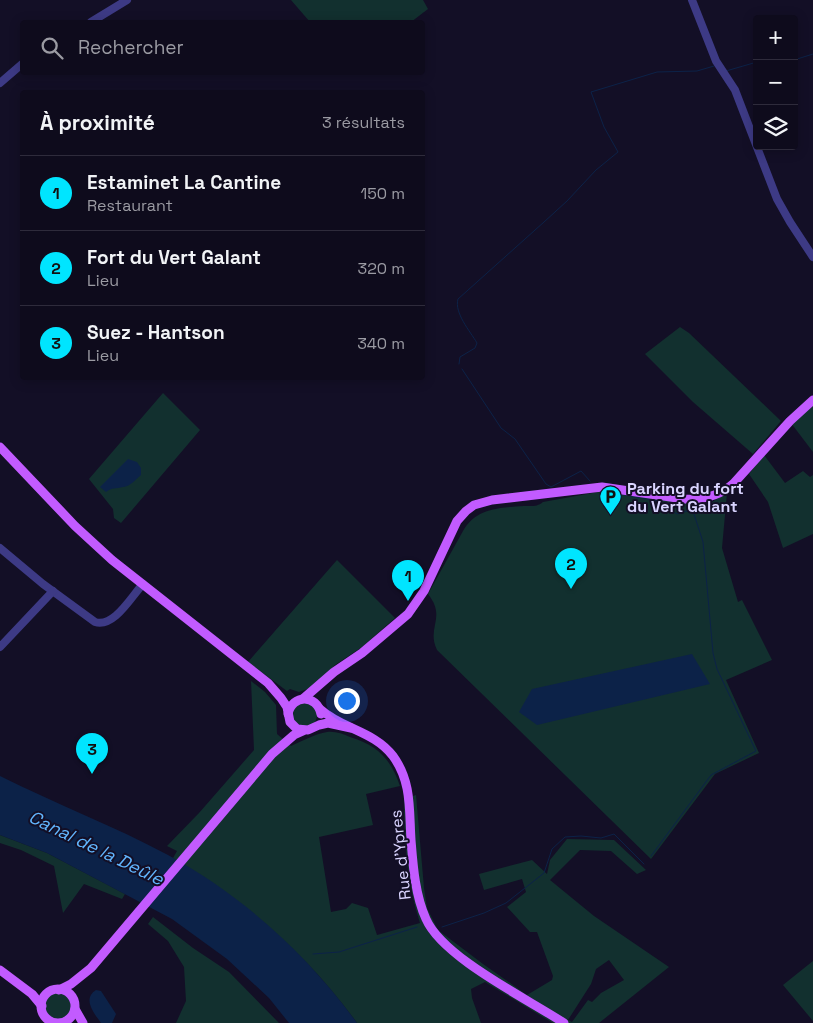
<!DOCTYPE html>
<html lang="fr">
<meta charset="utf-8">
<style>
:root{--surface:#0e0b1c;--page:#171425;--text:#f1f3f6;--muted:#9b9ba3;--line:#2e2b3b;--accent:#00e5ff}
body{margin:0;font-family:"Space Grotesk",sans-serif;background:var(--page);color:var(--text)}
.controls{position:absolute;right:15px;top:15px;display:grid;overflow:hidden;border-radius:5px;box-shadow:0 2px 12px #0003}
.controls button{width:45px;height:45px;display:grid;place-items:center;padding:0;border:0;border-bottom:1px solid var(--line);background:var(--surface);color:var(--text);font:25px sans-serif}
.you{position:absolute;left:346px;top:700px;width:18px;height:18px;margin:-12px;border:4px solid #fff;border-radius:50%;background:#1a73e8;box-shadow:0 0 0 8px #1a73e833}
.badge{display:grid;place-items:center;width:32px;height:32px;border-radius:50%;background:var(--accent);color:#111;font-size:16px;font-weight:700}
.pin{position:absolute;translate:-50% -41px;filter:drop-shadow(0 1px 2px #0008)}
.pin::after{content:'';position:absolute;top:26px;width:18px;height:15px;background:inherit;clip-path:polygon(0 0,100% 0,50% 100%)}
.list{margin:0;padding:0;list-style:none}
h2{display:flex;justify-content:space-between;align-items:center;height:65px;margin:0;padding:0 20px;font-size:21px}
h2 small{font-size:16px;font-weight:400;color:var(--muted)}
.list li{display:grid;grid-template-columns:32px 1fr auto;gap:15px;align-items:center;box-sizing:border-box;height:75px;padding:0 20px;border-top:1px solid var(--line)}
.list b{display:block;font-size:19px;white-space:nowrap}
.list p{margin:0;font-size:16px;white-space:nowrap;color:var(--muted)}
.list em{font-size:16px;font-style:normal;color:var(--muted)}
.icon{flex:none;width:28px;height:28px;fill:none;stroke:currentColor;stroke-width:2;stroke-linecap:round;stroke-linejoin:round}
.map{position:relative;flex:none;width:813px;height:1023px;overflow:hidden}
.search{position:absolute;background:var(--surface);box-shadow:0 2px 12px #0003;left:20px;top:20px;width:405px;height:55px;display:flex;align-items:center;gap:12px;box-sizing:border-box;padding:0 18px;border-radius:5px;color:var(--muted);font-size:19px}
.panel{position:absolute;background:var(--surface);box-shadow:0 2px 12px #0003;left:20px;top:90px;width:405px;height:290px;border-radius:5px}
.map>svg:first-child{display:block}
</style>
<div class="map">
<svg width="813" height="1023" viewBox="0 0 813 1023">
<rect width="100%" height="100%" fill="#130f26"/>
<g fill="#12302f" fill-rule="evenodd">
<path d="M291,0h132l5,9 -17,13h-101z"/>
<path d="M680,327l9,6 92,88 -28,33 -60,-52 -48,-48z"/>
<path d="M163,393l37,37 -79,93 -7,-5 -1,-9 -24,-30z"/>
<path d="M813,404v48l-22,-29z"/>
<path d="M764,455l21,28 18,-12 7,6 3,-2v59l-30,14 -15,-46 -19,-28z"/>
<path d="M609,490l91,13v6l27,-16 -5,55 16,54 4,-2 30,60 -46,20 33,73 -44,21 -64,85 -214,-209c-11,-23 10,-32 -9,-56l35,-63c13,-23 36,-23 61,-25 8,0 13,1 19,-4z"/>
<path d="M337,560l58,58 -33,29 -27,18 -22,22 -14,5 -9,-3 -3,2 -39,-29z"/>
<path d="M251,681l14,11 11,13 1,29 14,12c11,-5 24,-12 36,-14 8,-1 16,2 23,5 27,8 41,22 50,49l-34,8 7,31 -54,12 12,75 15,-3 6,-6 16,5 9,27 43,-12c-13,-40 -16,-82 -16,-124l12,-4 8,93 3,20 11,22 45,34 44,31 25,-15 1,-4 -16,-44h-7l-23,-25 19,-15 -4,-13 -38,11 -5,-16 53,-14 15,14 3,-14 17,-21 47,1 32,30 -9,4 -26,-23 -31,-1 -30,30 44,36 75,51 -70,56h-46l-68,-41 -14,7 1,9 9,25h-124c-49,-68 -112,-122 -184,-165l4,-7 -10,-5 32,-33 55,-63zM609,960l15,20 -23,13 -9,9 -4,-2 -16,22 -4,-2 23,-36 5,-15z"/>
<circle cx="305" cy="715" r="12"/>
<path d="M0,835l47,18 78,41 -3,5 -38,-15 -21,29 -9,-47 -33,-16 -21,-7z"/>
<path d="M153,917l40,31 36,24 50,51h-103l10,-22 -2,-34 -16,-26 -20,-17z"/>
<path d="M813,961v60l-30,-36z"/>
<circle cx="58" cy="1006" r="13"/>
</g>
<g fill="#0c2248">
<path d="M128,459l9,3 4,6v7c-6,5 -10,11 -18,12 -7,2 -11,0 -17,5l-6,-5z"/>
<path d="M692,654l18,30 -173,41 -18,-13 13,-23z"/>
<path d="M0,776c56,28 114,50 168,79 74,40 140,100 189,168h-68l-20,-25 -42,-39 -55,-40 -125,-66 -47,-18z"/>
<path d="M96,990l5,1 15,23 -4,9h-11c-7,-10 -19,-24 -5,-33z"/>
</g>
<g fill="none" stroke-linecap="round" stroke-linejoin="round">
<g stroke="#0c2248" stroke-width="1">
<path d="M794,60l19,-6"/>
<path d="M726,71l31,-9"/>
<path d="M459,364l1,-7 15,-9 2,-5c-7,-12 -23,-30 -19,-44l86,-77 23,-21 29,-31 22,-18 -14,-25 -13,-35 66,-20 40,-1 17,-5"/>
<path d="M462,369l39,59 14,11 31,45 5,3 30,-16 9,10"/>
<path d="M605,495h20l33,6 19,13 13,-4 3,1 10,31 10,111 4,16 39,82 -45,24 -60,81"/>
<path d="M442,927l42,-14 22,-10 38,-30 8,-24 13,-12 16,-1 20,2 13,-4 30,30"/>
<path d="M313,954l26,-2 78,-25"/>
</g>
<g stroke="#3d3a85" stroke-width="8">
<path d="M692,0l24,61 19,29 42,109 13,23 23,35"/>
<path d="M91,22l36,-22"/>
<path d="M0,83l22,-19"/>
<path d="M0,548l43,36 52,38c19,6 36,-25 48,-38"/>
<path d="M0,647l53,-56"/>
</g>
<g stroke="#c25bff" stroke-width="9">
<path d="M0,447l75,79 37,34 156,123 13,15 6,9 3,15 7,7 11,1 11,-5 9,-2 23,5"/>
<path d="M304,698l30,-26 28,-19 46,-39 16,-23 33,-70 9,-10 8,-6 18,-5 110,-13 82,12c19,1 36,-3 50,-16l56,-62 23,-21"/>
<path d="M320,709c22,20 54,22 73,47 19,26 16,54 18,84 2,25 4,55 15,79 17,39 102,80 138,104"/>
<path d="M288,714c4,-20 29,-20 33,0"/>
<path d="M0,970l32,24 10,12"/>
<circle cx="58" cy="1006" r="17"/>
<path d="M59,990l12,-6 20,-16 181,-214 22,-19 9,-4"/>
<path d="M75,1009l8,14"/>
</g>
</g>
<defs>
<symbol id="parking-pin" viewBox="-11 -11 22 30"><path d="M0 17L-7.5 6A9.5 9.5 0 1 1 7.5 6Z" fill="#00e5ff" stroke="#130f26"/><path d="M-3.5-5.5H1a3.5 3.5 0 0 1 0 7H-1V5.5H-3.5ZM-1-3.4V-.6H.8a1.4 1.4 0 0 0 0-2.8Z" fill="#111"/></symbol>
</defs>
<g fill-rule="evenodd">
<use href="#parking-pin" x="598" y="484" width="25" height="34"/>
</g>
<g text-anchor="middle" stroke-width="4" stroke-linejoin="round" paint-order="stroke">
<g font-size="16" font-weight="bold" fill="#d9d4ff" stroke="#130f26" text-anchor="start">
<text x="627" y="494">Parking du fort<tspan x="627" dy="18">du Vert Galant</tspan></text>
</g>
<g font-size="16" fill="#d9d4ff" stroke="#130f26">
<text transform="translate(400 855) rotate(-96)" y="6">Rue d'Ypres</text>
</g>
<g font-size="18" font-style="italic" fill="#62b6ff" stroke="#130f26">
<text transform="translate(96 848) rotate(26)" y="6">Canal de la Deûle</text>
</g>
</g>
</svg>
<div class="controls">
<button>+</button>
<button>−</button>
<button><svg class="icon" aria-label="layers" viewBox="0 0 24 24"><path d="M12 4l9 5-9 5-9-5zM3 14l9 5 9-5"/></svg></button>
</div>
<div class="you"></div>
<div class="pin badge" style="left:408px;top:601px">1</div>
<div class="pin badge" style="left:571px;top:589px">2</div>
<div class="pin badge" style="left:92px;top:774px">3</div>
<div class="search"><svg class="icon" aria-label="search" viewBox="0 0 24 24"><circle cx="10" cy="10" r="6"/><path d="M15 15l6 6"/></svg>Rechercher</div>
<section class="panel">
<h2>À proximité<small>3 résultats</small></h2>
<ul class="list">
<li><span class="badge">1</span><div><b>Estaminet La Cantine</b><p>Restaurant</p></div><em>150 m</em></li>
<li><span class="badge">2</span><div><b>Fort du Vert Galant</b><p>Lieu</p></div><em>320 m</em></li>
<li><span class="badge">3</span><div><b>Suez - Hantson</b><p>Lieu</p></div><em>340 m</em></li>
</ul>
</section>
</div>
